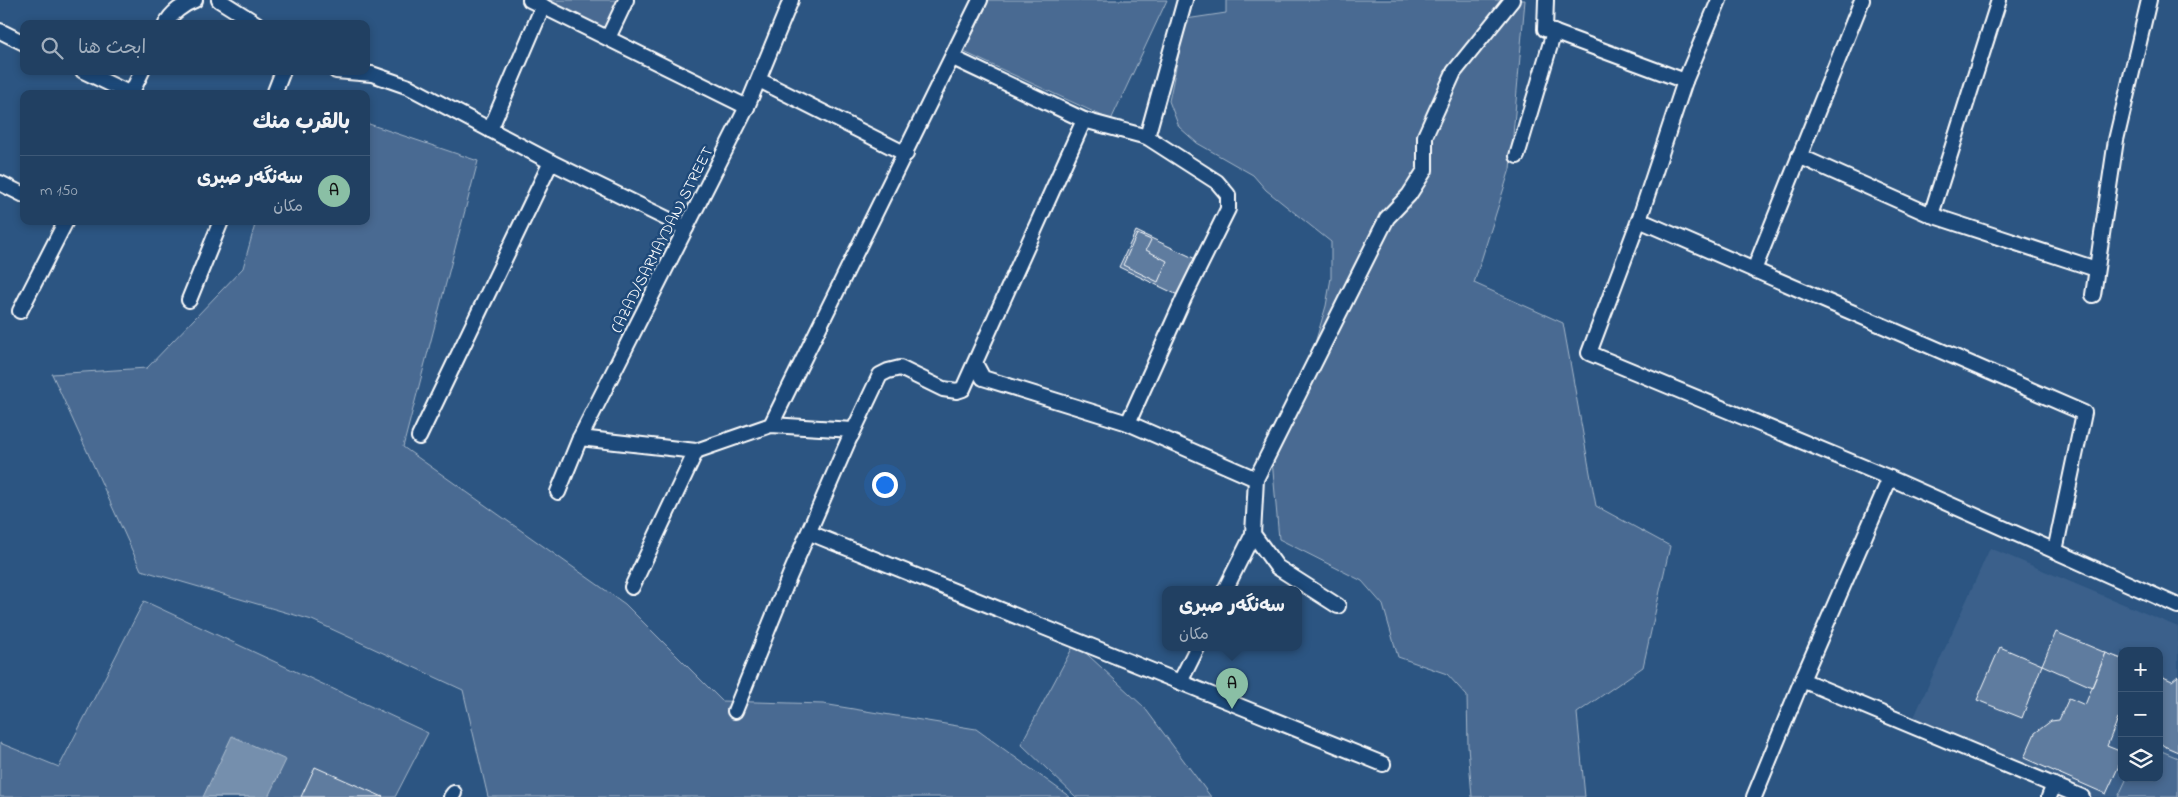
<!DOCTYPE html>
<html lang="ar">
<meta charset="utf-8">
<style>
:root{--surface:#214062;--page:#2d4b6b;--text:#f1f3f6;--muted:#a2afbe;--line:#3e5977;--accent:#8abfa5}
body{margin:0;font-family:"Indie Flower","Playpen Sans Arabic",sans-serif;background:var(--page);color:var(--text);direction:rtl}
.controls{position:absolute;right:15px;bottom:15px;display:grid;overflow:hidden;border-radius:10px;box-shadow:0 2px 8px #0003}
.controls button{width:45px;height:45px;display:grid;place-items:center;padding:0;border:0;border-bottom:1px solid var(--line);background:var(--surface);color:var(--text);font:25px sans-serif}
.you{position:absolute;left:884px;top:484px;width:18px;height:18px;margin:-12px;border:4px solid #fff;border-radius:50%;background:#1a73e8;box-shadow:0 0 0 8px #1a73e833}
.badge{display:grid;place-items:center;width:32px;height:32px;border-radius:50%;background:var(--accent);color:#111;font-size:16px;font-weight:700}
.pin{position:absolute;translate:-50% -41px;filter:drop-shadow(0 1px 2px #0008)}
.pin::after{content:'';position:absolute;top:26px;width:18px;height:15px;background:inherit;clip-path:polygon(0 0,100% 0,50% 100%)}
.popup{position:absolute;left:1162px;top:586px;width:140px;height:65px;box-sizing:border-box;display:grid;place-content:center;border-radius:10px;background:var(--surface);filter:drop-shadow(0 1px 4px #0005);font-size:16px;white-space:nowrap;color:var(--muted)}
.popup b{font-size:19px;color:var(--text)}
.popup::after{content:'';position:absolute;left:50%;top:100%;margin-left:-10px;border:10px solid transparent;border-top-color:var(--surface)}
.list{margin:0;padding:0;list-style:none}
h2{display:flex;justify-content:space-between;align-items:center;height:65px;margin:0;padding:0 20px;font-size:21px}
h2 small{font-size:16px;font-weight:400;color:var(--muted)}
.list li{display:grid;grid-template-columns:32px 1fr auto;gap:15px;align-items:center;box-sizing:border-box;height:70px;padding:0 20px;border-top:1px solid var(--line)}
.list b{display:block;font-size:19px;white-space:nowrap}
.list p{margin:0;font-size:16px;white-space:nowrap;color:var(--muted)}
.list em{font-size:16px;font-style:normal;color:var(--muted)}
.icon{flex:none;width:28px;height:28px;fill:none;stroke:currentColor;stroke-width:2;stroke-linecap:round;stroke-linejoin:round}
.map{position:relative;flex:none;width:2178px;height:797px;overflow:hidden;direction:ltr}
.search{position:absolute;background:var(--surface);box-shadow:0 2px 8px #0003;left:20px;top:20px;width:350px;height:55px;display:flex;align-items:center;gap:12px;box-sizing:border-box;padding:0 18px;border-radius:10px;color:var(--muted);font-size:19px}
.panel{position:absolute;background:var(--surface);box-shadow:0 2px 8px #0003;left:20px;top:90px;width:350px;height:135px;border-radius:10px;direction:rtl}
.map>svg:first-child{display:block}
</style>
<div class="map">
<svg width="2178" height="797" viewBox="0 0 2178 797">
<rect width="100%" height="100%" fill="#2c5582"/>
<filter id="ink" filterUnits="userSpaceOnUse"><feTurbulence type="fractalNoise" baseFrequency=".02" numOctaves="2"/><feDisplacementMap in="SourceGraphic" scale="10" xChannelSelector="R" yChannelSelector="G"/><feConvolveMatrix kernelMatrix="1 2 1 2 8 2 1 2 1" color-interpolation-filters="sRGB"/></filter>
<g filter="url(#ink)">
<path fill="#3b618b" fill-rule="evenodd" d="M1990,548l188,79v170h-97l-170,-73zM2122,651h37v127h-37z"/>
<g fill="#486b92" stroke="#a4b5c8">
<path d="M530,0h96l-18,38z"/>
<path d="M989,0h178l-56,120 -147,-68z"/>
<path d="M1226,0h299l-15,169 -36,114 89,40 33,183 74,40 -27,121 -66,46 8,84h-113l-4,-51 -1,-50 -20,-22 -49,-17 -15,-52 -21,-24 -83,-42 -7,-79 28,-66 26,-88 5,-28v-36l-65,-52 -13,-15 -56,-32 -18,-16 -10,-26 17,-82 40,-6z"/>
<path d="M366,123l112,38 -75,286 222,157 97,97 101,3 153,25 94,68h-582l-25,-107 -151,-70 -171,-50 -89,-196 95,-6 96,-100 13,-47h110z"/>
<path d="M144,601l284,132 -33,64h-395v-54l59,24z"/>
<path d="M1075,643l69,64 67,90h-135l-55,-53z"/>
<path d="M2159,750l19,8v39h-60l9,-19h32z"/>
</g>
<path fill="#748fad" stroke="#acbcce" d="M232,736l54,24 -18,37h-65z"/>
<g fill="#5e7c9f" stroke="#fff">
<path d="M1136,231l66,31 -18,36 -65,-31z"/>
<path d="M1137,234l14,6 -5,10 21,11 -9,21 -35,-17z"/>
<path d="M2056,632l50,21 -14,34 -50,-22z"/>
<path d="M2000,647l42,18 -20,53 -45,-18z"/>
<path d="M2106,653l16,6v61l-4,-1 -11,27 15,6v7l-16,35 -82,-36 11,-25 16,-12 8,-1 10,-22 16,7z"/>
<path d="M2159,675l13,6 6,-5v76l-14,-6 -5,-4z"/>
<path d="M315,767l68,30h-82z"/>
</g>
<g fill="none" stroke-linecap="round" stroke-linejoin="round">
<defs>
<g id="street">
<path d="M219,0l38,24"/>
<path d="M530,0l217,107"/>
<path d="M1546,0l-1,29 140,52"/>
<path d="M1719,0l-34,81 -46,139 -50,133 301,125 165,73"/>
<path d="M166,24c5,-11 18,-20 29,-24"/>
<path d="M0,31l24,12"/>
<path d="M608,38l18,-38"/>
<path d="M953,58l131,62 63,17 70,45 11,13v14l-44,89 -56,125"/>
<path d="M83,71l48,23 11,-23"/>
<path d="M336,71l36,3 37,13 142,75 135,66"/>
<path d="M759,80l147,74"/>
<path d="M274,94l9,-23"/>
<path d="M490,130l53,-124"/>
<path d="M1147,137l38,-137"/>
<path d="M1517,156l37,-124"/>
<path d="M1799,156l132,59 165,54"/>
<path d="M0,183l24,12"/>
<path d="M1931,215l68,-215"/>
<path d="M1639,220l445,193 -29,138 123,55"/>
<path d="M1754,270l108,-270"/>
<path d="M2093,295l23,-155 33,-140"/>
<path d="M189,300l32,-79"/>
<path d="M20,311l46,-90"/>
<path d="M976,365l7,13 145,45 128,56 -3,55 24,33 61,39"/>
<path d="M771,425l209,-425"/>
<path d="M851,436l29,-61 8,-4 12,-3 43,21 14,2 6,-2 121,-269"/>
<path d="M419,437l132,-275"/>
<path d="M580,438l116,13 -64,136"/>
<path d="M696,451l75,-26 82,5 -63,145 -55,136"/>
<path d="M1256,479l131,-261 22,-23 16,-25v-34l29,-64 58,-72"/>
<path d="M558,492l22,-54 167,-331 44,-107"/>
<path d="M810,533l573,231"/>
<path d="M1225,590l28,-56"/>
<path d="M1802,680l280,117"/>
<path d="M1180,682l17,-34"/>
<path d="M451,797l3,-4"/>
<path d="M1754,797l48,-117 88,-202"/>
<path d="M2049,797l5,-12"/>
</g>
</defs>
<use href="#street" stroke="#fff" stroke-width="18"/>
<use href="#street" stroke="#1f4a7a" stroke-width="14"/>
</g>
</g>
<g text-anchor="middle" stroke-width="5" stroke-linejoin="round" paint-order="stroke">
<g font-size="16" fill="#fff" stroke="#1f4a7a">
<text transform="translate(661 239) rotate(-63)" y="6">(AZAD/SARMAYDAN) STREET</text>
</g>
</g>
</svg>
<div class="controls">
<button>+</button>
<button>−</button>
<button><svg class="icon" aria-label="layers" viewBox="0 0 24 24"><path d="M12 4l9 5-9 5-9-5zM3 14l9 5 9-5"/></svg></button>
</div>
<div class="you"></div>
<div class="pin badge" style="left:1232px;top:709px">A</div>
<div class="popup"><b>سەنگەر صبری</b>مكان</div>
<div class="search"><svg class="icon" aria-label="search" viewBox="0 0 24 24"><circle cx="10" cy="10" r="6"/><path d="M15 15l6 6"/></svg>ابحث هنا</div>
<section class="panel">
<h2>بالقرب منك<small></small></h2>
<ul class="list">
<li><span class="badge">A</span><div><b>سەنگەر صبری</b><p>مكان</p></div><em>150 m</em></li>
</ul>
</section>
</div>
